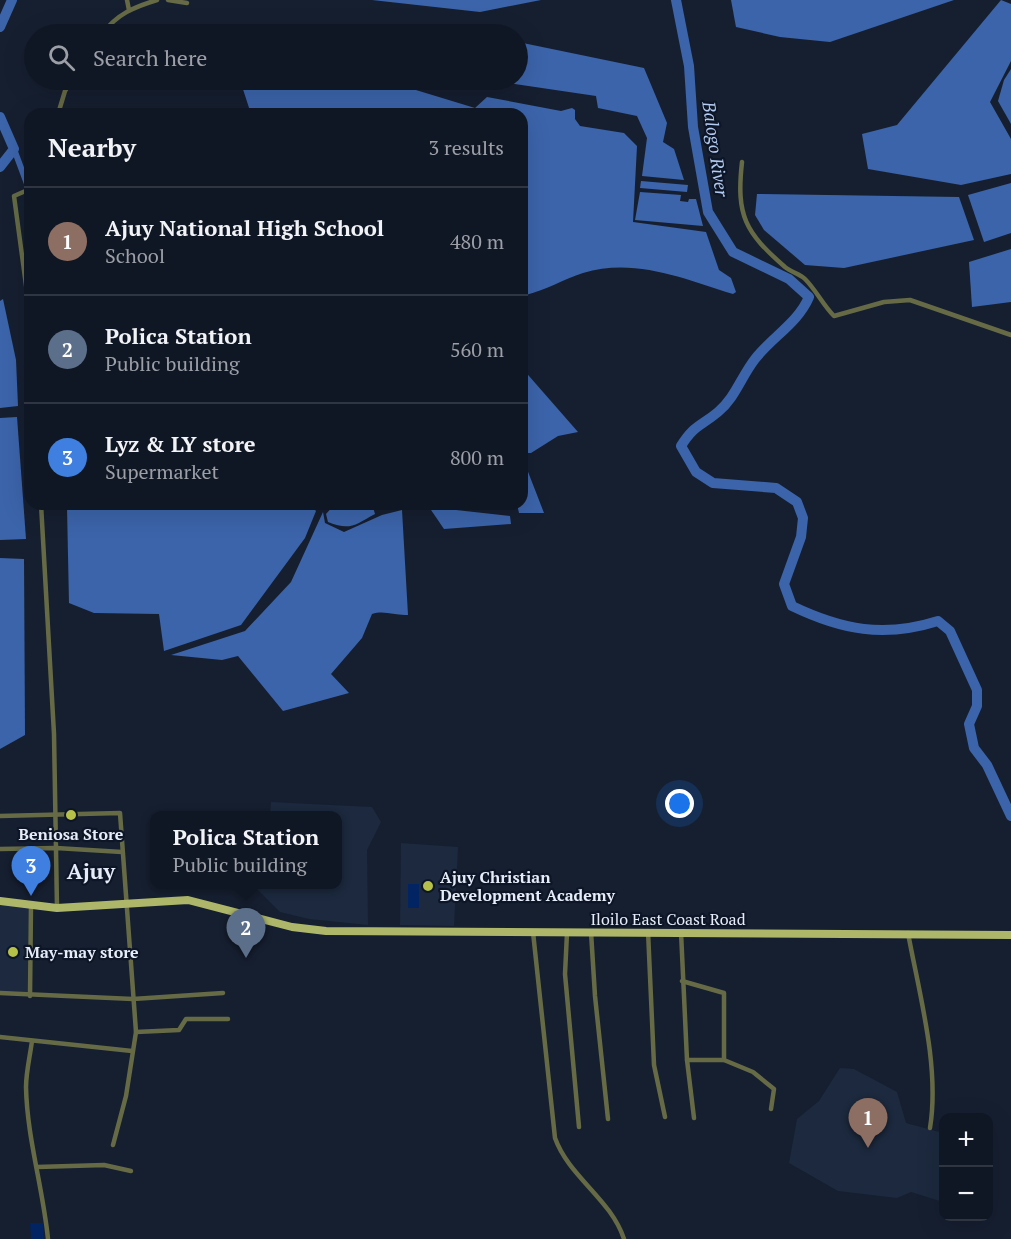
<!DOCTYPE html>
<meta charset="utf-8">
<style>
:root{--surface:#101724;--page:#19202c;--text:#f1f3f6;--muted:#9c9fa6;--line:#303641;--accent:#1a73e8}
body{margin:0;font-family:"PT Serif",serif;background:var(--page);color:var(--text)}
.controls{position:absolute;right:18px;bottom:18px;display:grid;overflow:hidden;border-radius:12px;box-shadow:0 6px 24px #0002}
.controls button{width:54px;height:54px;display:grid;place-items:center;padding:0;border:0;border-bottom:2px solid var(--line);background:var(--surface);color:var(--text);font:30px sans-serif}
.you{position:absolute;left:680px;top:804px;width:21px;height:21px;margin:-15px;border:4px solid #fff;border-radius:50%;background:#1a73e8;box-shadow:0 0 0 9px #1a73e833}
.badge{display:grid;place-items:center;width:39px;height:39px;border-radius:50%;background:var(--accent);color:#fff;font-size:20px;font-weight:700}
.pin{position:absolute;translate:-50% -50px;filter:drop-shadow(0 2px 3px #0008)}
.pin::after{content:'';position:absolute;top:32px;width:21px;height:18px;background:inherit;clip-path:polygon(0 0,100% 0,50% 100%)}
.popup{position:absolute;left:150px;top:811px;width:192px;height:78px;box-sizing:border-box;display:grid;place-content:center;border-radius:12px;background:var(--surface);filter:drop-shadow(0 2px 4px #0005);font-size:20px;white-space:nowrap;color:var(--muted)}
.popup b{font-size:22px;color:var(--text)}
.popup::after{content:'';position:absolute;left:50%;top:100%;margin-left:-12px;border:12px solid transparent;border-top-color:var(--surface)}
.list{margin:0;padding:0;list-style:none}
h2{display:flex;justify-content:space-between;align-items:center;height:78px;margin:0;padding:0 24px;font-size:26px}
h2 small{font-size:20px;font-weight:400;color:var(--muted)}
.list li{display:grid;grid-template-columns:39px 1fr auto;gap:18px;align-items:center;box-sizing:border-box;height:108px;padding:0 24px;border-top:2px solid var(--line)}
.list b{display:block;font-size:22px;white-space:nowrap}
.list p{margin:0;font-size:20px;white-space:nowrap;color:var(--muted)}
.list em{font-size:20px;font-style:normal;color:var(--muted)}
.icon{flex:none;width:33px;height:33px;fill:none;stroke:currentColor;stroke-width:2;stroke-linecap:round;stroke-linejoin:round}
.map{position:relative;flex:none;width:1011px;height:1239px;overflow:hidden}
.search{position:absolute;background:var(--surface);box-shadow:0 6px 24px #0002;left:24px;top:24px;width:504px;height:66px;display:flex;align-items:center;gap:15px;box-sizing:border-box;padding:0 21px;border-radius:33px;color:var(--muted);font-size:22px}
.panel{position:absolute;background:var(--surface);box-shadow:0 6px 24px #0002;left:24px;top:108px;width:504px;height:402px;border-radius:18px}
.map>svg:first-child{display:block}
</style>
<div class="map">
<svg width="1011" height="1239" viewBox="0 0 1011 1239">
<rect width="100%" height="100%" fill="#161f30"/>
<g fill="#1c293e">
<path d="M271,802l101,5 9,15 -14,28 1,75 -59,-6 -29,-7 -24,-24 -1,-3 83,-1v-68l-68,-1z"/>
<path d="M401,843l57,4 -4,79 -54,-1z"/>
<path d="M0,903l31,2 -3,87 -28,-1z"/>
<path d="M840,1068l14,1 43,23 9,31 37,10v69l-32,-10 -14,6 -59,-7 -49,-28 8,-44 22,-18z"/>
</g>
<g fill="#022463">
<rect x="408" y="884" width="11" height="24"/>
<path d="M30,1223h13l1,16h-13z"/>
</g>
<g fill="#3c64aa">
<path d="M372,0h169l-61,12z"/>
<path d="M731,0h223l-124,42 -50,-5 -44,-10z"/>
<path d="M1001,0l10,4v57l-21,41 21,37v35l-50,11 -93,-16 -6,-35 35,-9z"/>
<path d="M518,42l126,26 23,55 -4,19 11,7 10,31 -42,-4 5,-38 -10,-22 -39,-8 -2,-12 -109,-16h31z"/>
<path d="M1011,69v55l-13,-23 6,-21z"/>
<path d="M240,80h143l92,28 12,-11 74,14 11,-3 3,2v9l5,7 44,7 13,13 -4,76 73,10 13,38 12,8 5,14 -3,2c-48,-15 -99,-37 -150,-21 -19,6 -37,17 -57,22l-4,-3v-178h-271z"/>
<path d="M641,181l47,4 -1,7 -47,-4z"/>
<path d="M1011,183v50l-27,9 -16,-47z"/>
<path d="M640,192l41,3 -1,6 8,1 1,-3h7l7,27 -68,-6z"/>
<path d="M757,194l202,3 15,43 -130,28 -39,-3 -41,-35 -9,-15z"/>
<path d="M1011,249v53l-39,5 -3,-45z"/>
<path d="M3,299l13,61 2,46 -18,2v-107z"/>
<path d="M522,368l56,64 -20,4 -27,17h-9z"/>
<path d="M17,417l9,122 -26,1v-122z"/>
<path d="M522,464h3l19,49h-25l-2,-9h5z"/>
<path d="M112,504h198l6,7 -11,27 -64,87 -77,26 -5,-37 -65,-1 -25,-10 -2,-96z"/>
<path d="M335,504h37l3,10c-20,11 -25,17 -47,8l-2,-8z"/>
<path d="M430,504h78l1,6z"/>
<path d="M429,507l81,9 1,8 -67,5z"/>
<path d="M402,510l6,105c-13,1 -23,-5 -36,-1l-10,24 -31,36 18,19 -66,18 -45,-55 -16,4 -51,-5 74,-24 46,-49 32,-70 2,11 19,9 38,-17z"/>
<path d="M0,558l24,1 1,176 -25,14z"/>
</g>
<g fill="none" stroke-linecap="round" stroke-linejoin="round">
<path stroke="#3c64aa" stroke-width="6" d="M14,149l16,43"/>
<g stroke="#3c64aa" stroke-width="10">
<path d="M676,0l13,66 4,61 15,85 25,40 56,27 20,18c-11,26 -37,40 -54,62 -14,18 -20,39 -37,53 -18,15 -24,13 -37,34l15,26 17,11 63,5 21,14 6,16 -2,19 -17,47 8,22c50,24 92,32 146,15l12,10 27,59v16l-8,18 5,24 13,17 24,51"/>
<path d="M0,27l12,-27"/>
<path d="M0,117l14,32 -14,18"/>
</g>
<g stroke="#666b46" stroke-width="4.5">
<path d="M127,0l2,10"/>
<path d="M168,0l19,3"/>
<path d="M102,34c15,-20 32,-27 55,-34"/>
<path d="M58,114l7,-23 7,-11"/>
<path d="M742,162c-6,54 3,70 43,105 6,5 15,7 20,12 11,11 18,26 29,37l50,-14 26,-2 101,35"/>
<path d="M30,189l-16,7 16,119"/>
<path d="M41,504l13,230 3,174"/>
<path d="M0,816l120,-3 16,219 -10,64 -13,49"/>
<path d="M0,849l56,-1 66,4"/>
<path d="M648,931l6,134 11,52"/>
<path d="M533,932l22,206c14,39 56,61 69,101"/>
<path d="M591,932l4,64 13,123"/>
<path d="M681,932l6,128 7,58"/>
<path d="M567,933l-2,41 14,153"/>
<path d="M908,933c11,60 32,134 22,195"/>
<path d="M682,981l42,12v67l29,12 21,17 -3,20"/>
<path d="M0,993l133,6 90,-6"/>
<path d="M30,996l1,-91"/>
<path d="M136,1032l43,-2 7,-11h42"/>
<path d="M0,1037l132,14"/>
<path d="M32,1041c-2,15 -6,31 -6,46 1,51 17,101 22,152"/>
<path d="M687,1060h37"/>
<path d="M37,1167l67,-2 27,6"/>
</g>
<path stroke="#aeb769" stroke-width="8" d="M0,901l57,7 131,-8 104,27 34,4 685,4"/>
</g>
<g fill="#b6c149" stroke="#0d1626" stroke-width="2">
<circle cx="71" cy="815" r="6"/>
<circle cx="428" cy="886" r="6"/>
<circle cx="13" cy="952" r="6"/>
</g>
<g text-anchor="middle" stroke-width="4.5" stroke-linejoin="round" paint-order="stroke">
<g font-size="16" font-weight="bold" fill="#e6ecf8" stroke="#0d1626" text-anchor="start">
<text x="71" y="840" text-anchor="middle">Beniosa Store</text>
<text x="440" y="883">Ajuy Christian<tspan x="440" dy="18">Development Academy</tspan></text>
<text x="25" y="958">May-may store</text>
</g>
<g font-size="16" fill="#e6ecf8" stroke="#0d1626">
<text x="668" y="925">Iloilo East Coast Road</text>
</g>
<g font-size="18" font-style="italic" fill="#b3caf1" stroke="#0d1626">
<text transform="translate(715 149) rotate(82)" y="6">Balogo River</text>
</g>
<g font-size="22" font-weight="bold" fill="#e6ecf8" stroke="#0d1626">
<text x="91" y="879">Ajuy</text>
</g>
</g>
</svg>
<div class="controls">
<button>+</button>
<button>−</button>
</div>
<div class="you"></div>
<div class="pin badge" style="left:868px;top:1148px;background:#8d6e63">1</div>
<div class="pin badge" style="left:246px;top:958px;background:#5c6f8a">2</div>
<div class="popup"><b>Polica Station</b>Public building</div>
<div class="pin badge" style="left:31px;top:896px;background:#3f7fe0">3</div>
<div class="search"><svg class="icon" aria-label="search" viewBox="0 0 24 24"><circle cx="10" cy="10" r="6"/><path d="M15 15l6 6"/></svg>Search here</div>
<section class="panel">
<h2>Nearby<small>3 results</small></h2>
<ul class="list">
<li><span class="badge" style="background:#8d6e63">1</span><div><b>Ajuy National High School</b><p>School</p></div><em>480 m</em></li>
<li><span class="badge" style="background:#5c6f8a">2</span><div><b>Polica Station</b><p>Public building</p></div><em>560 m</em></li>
<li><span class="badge" style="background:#3f7fe0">3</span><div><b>Lyz &amp; LY store</b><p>Supermarket</p></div><em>800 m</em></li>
</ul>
</section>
</div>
